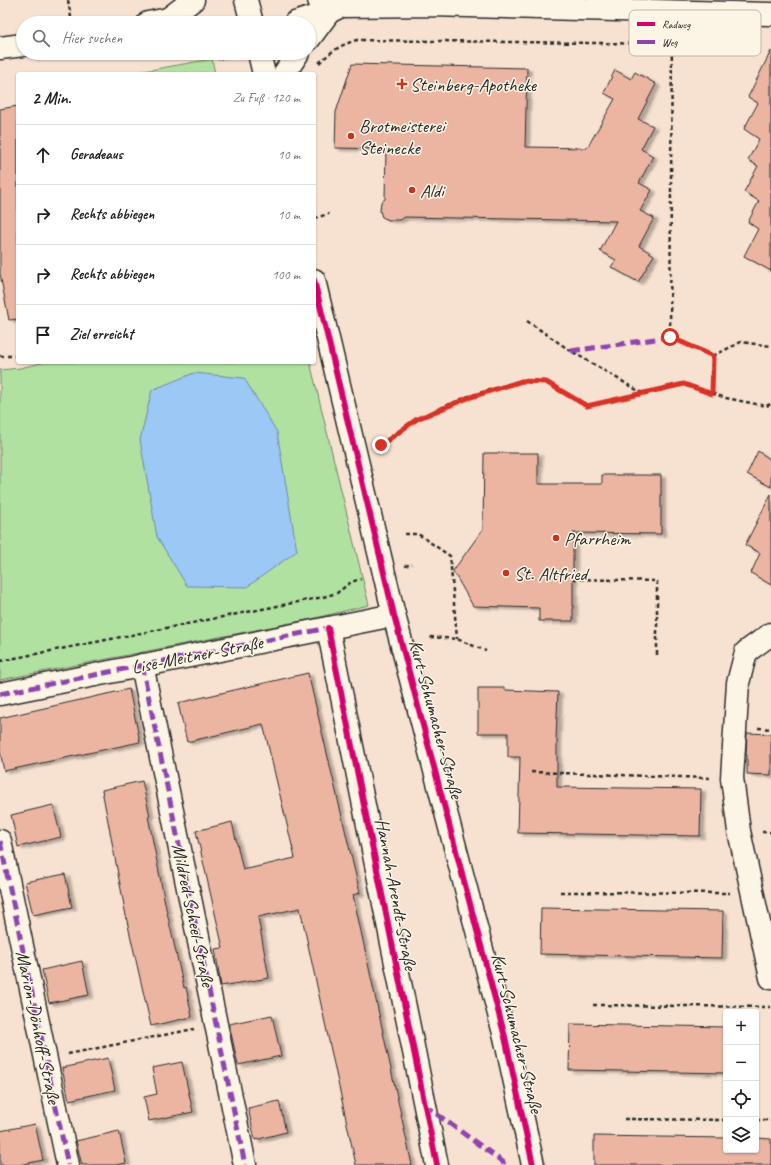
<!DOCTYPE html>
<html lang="de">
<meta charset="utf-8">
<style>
:root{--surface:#fff;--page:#f6f6f6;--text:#202124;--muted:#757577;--line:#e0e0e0}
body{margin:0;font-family:Caveat,sans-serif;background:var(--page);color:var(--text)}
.controls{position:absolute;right:12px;bottom:12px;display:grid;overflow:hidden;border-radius:4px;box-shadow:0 1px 3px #0004}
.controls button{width:36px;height:36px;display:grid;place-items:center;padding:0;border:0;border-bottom:1px solid var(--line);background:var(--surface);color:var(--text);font:20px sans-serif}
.stop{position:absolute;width:12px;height:12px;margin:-9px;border:3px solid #d93025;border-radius:50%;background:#fff}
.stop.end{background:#d93025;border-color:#fff;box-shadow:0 1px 4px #0008}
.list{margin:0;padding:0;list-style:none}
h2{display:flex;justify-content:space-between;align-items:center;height:52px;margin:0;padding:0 16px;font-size:17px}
h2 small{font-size:13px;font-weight:400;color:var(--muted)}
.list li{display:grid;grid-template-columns:26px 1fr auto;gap:12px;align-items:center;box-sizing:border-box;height:60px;padding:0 16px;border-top:1px solid var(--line)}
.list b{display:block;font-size:15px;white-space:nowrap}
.list em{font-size:13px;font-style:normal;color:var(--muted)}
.icon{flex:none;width:22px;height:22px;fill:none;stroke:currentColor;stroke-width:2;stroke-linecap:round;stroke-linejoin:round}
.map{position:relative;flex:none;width:771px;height:1165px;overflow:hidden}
.search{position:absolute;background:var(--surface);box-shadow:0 1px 3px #0004;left:16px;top:16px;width:300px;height:44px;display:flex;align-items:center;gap:10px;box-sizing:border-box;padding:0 14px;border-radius:22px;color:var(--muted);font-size:15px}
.panel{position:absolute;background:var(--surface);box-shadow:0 1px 3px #0004;left:16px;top:72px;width:300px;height:292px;border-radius:4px}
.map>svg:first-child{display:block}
</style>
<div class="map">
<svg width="771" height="1165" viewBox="0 0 771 1165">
<defs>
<filter id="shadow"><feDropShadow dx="4.5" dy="2.5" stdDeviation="1" flood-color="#0004"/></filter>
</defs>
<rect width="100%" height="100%" fill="#f7e2d1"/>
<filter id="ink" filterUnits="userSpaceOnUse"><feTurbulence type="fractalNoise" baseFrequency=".025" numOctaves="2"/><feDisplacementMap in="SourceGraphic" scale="8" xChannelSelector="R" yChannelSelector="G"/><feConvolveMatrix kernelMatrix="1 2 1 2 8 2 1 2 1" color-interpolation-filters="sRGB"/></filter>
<g filter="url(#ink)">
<g fill="#b1e1a1" stroke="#6e8666">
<path d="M212,59l3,15h-12v-1l-7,1h-69z"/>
<path d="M46,362h264l59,243 -58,14 -311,61v-310l20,-2z"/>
</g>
<path fill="#9cc8f6" stroke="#6f89a5" d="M194,373l50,5 33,54 20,119 -50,36 -60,-1 -30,-49 -17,-97 12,-50z"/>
<g fill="#ecb5a2" stroke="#2b2b2b" filter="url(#shadow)">
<path d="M771,51v220l-27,-15 14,-27 -10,-7 11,-21 -15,-9 14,-26 -10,-6 11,-21 -15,-10 14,-26 -10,-6z"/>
<path d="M352,64l175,4 -2,79 62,1 28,-49 -11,-6 11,-23 16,9 4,-7 21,12 -18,35 15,7 -12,23 12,7 -14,27 13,7 -12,21 14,7 -15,28 15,9 -16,27 -27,-15 5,-7 -16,-9 16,-30 -211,-4 -6,3h-10l-7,-3 -2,-6 1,-9 4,-3 1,-50 -51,-1 1,-36z"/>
<path d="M18,106v213l-9,1 -9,-46v-165z"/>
<path d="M758,451l13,9v27l-24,-13z"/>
<path d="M484,453h54v31h64v-9h59v59l-88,-1v88h-34v-13l-66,-2 -20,-35 30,-42z"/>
<path d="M771,494v91l-20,-12 9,-20 -15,-8z"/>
<path d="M308,673l52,220 -7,2 59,270h-56l-56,-257 -42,9 11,61 -48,8 -6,-37 8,-1 -27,-117 36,-9 11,48 52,-12 -32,-134 -76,18 -9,-39z"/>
<path d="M478,688h27v2l53,2 -2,47h1v48l144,2 -1,47 -182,-3 2,-76h-12v-24h-30z"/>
<path d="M129,689l11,53 -136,29 -4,-20v-33z"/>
<path d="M747,733l24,1v41l-24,-1v-19h-1z"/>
<path d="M142,781l8,35h-2l18,92 18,80 2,-1 6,30 -41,9 -24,-105 -25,-131z"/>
<path d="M53,805l8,32 -43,10 -7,-32z"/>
<path d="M65,874l7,33 -39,8 -8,-33z"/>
<path d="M541,908l182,3 -1,47 -182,-4z"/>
<path d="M82,961l7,34 -40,8 -7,-33z"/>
<path d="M272,1015l9,41 -43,9 -9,-41z"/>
<path d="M570,1024l156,3v46l-157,-3z"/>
<path d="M108,1058l7,32 -46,10 -7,-32z"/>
<path d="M182,1062l11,50 -44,9 -5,-24 13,-3 -5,-26z"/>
<path d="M279,1101l7,31 -31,8 -7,-32z"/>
<path d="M35,1124l8,36 -24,5h-19v-34z"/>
<path d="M119,1131l7,32 -10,2h-34l-6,-24z"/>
<path d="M594,1136l132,2v12h30v-12l15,1v26h-177z"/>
</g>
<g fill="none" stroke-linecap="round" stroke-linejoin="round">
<defs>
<g id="street">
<path d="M319,0l22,6 90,-1 340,9"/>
<path d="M168,19l25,-19"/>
<path d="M148,23l20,-4 12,4"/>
<path d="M295,23l34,-11 12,-6"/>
<path d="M309,39l20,-27"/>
<path d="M0,48l23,-3"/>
<path d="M284,74l14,-21"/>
<path d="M328,628l109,537"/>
<path d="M771,634l-25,18 -8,31 -6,95 7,53 32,147"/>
<path d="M142,665l103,500"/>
<path d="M0,694l394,-79"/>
<path d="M0,841l68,324"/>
</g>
<g id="secondary">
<path d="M246,0l6,23"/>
<path d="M259,53l5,21"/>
<path d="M314,280l80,335 111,422 28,128"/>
</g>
</defs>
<use href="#street" stroke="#2b2b2b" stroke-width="25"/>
<use href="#secondary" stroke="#2b2b2b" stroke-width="25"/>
<g stroke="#2b2b2b" stroke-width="2.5" stroke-dasharray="4 3" stroke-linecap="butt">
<path d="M68,0l4,23"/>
<path d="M672,34l-2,303 43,19 -1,38"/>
<path d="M218,59l19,-4"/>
<path d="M319,63c13,-12 21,-18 38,-23l315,4"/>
<path d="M314,218l15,-4"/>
<path d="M527,321l44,30 71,42"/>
<path d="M0,356h18"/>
<path d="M713,356l28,-14 30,4"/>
<path d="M381,445l36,-26 50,-22 55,-16 24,1 41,24 97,-22 42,14 40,8 5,-2"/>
<path d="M405,534h13l32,22 7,83"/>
<path d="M405,566l7,-2"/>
<path d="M573,579l84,2v74"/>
<path d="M430,637l27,2 29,12"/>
<path d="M0,661l323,-64 14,-4 14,-11 10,-3"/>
<path d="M758,728l13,1"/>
<path d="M531,772l179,6"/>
<path d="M762,832h9"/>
<path d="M560,892l170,1"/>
<path d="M593,1005l178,2"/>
<path d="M68,1054l126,-25"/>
<path d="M624,1119l102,1"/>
<path d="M756,1120h15"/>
</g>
<use href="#street" stroke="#fcf5e5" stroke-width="22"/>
<use href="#secondary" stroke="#fcf5e5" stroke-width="22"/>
<g stroke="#8e44ad" stroke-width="5" stroke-dasharray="10 5" stroke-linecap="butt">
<path d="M571,351l99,-14"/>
<path d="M142,665l103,500"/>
<path d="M0,694l328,-66 1,4"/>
<path d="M0,841l68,324"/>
<path d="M424,1105l79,57 1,3"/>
</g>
<defs>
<g id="cycleway">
<path d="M314,280l80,335 111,422 28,128"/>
<path d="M328,628l109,537"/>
</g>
</defs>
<use href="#cycleway" stroke="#fcf5e5" stroke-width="8"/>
<use href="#cycleway" stroke="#d6006c" stroke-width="6"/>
</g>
</g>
<g fill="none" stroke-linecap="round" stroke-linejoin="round" filter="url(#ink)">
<path stroke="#d93025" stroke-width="5" d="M381,445l36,-26 51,-21 54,-17 24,1 41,24 97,-22 28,10 1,-38 -43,-19"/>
</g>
<g fill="#c8321e" stroke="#fcf5e5" stroke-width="1.5">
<path d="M400 78h4v4h4v4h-4v4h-4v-4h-4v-4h4z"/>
<circle cx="351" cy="136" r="4"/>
<circle cx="412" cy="190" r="4"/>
<circle cx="556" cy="538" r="4"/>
<circle cx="506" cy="573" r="4"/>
</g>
<g text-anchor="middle" stroke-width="3" stroke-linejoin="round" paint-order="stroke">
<g font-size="19" fill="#2b2b2b" stroke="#fcf5e5" text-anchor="start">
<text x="410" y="91">Steinberg-Apotheke</text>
<text x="359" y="132">Brotmeisterei<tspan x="359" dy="22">Steinecke</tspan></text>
<text x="420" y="197">Aldi</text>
<text x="564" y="545">Pfarrheim</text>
<text x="514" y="580">St. Altfried</text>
</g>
<g font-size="19" fill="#2b2b2b" stroke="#fcf5e5">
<text transform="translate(197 654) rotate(-11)" y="7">Lise-Meitner-Straße</text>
<text transform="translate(437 719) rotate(75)" y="7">Kurt-Schumacher-Straße</text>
<text transform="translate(397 894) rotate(79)" y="7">Hannah-Arendt-Straße</text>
<text transform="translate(194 915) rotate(78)" y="7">Mildred-Scheel-Straße</text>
<text transform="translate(39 1027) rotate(78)" y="7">Marion-Dönhoff-Straße</text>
<text transform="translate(518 1033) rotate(76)" y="7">Kurt-Schumacher-Straße</text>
</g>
</g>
<rect x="629" y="10" width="132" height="46" rx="6" fill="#fcf5e5" stroke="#bdb8ad" stroke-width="1"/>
<rect x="637" y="22" width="18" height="4" fill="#d6006c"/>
<rect x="637" y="40" width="18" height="4" fill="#8e44ad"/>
<g font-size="11" fill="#2b2b2b">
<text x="662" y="28">Radweg</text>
<text x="662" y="46">Weg</text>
</g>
</svg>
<div class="controls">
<button>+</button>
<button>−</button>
<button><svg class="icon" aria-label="locate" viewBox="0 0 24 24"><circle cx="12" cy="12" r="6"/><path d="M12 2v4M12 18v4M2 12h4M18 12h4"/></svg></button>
<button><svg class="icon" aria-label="layers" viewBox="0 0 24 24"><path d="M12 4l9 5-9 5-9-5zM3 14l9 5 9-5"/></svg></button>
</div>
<div class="stop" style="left:670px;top:337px"></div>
<div class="stop end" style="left:381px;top:445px"></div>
<div class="search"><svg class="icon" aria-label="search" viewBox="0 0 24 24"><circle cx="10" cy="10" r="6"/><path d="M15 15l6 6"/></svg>Hier suchen</div>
<section class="panel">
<h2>2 Min.<small>Zu Fuß · 120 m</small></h2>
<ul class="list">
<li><svg class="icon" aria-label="ahead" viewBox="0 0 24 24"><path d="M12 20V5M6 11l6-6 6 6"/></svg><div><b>Geradeaus</b></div><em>10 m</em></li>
<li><svg class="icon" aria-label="right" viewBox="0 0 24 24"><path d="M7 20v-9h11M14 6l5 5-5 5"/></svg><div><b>Rechts abbiegen</b></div><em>10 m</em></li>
<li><svg class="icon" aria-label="right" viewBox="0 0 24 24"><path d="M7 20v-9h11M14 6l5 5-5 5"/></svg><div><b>Rechts abbiegen</b></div><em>100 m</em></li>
<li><svg class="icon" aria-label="arrive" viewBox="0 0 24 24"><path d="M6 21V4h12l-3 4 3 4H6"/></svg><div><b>Ziel erreicht</b></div></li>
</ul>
</section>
</div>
